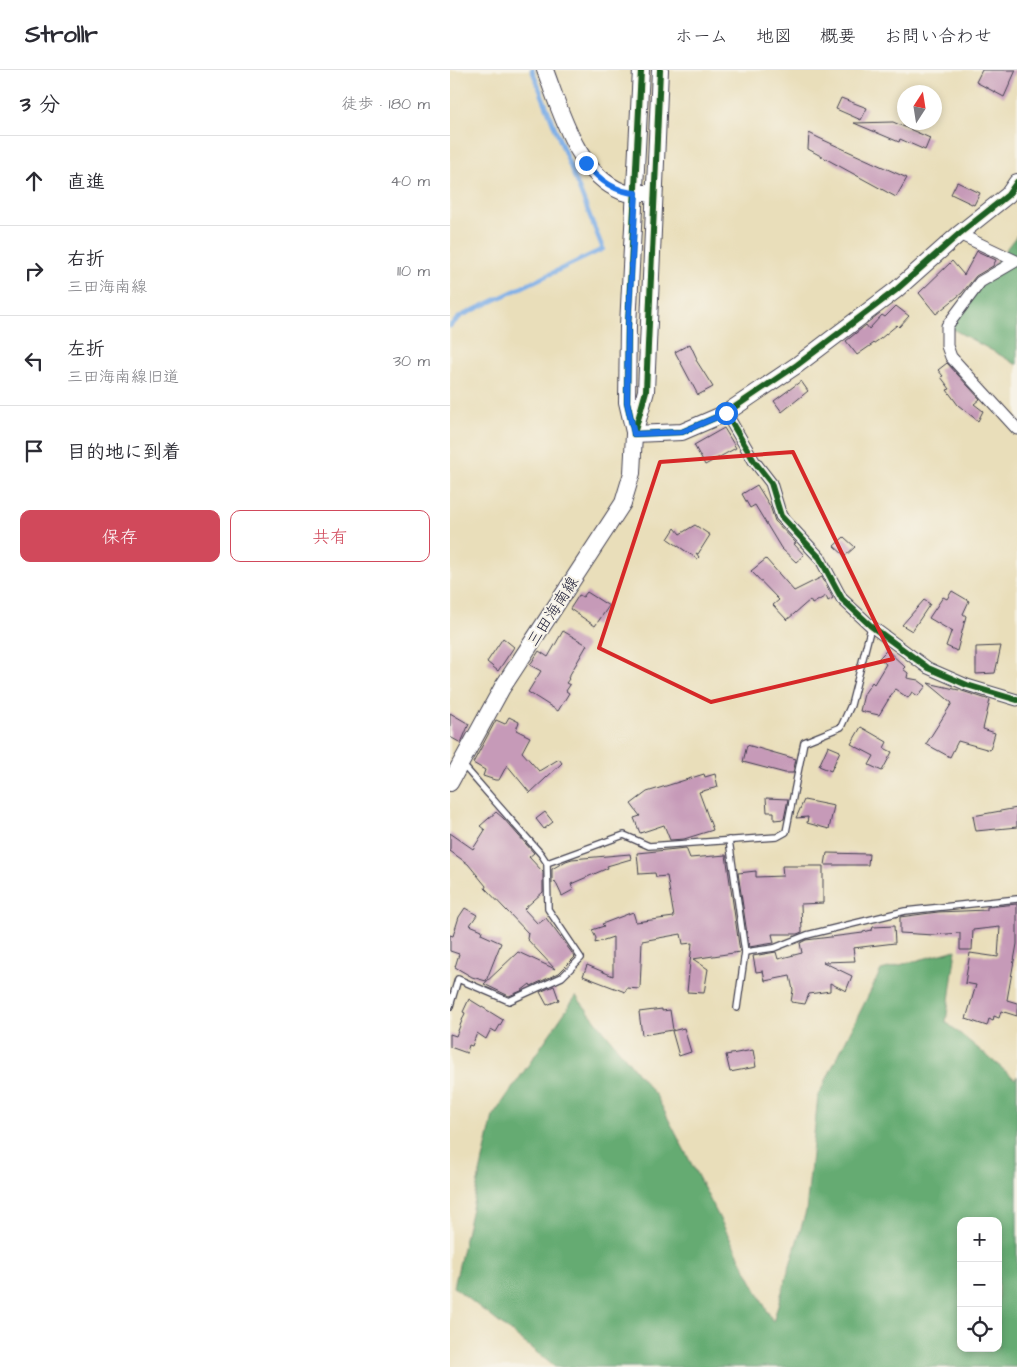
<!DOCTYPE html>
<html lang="ja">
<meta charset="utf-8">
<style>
:root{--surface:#fff;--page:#f2f2f3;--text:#2b2b33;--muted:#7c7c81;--line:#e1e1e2;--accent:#d1495b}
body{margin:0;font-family:"Architects Daughter","Klee One",sans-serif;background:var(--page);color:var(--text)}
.controls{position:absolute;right:15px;bottom:15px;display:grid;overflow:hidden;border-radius:10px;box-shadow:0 2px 8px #0003}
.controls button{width:45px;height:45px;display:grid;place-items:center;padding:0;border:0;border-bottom:1px solid var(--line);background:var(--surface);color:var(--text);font:25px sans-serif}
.compass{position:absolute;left:447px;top:15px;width:45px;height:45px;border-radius:50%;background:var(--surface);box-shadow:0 2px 8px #0003;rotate:12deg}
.stop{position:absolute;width:15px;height:15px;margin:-11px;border:4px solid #1a73e8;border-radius:50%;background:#fff}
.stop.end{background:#1a73e8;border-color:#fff;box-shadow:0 1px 5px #0008}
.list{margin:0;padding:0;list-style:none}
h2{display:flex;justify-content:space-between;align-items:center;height:65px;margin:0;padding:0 20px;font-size:21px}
h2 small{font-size:16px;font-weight:400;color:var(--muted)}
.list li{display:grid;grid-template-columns:32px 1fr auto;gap:15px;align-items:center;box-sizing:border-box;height:90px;padding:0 20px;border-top:1px solid var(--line)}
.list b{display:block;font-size:19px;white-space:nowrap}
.list p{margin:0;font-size:16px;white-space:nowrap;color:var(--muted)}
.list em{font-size:16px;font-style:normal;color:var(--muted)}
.actions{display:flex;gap:10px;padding:15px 20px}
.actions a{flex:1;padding:11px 0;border:1px solid var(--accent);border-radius:10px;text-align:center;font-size:18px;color:var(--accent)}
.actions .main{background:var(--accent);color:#fff}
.icon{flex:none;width:28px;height:28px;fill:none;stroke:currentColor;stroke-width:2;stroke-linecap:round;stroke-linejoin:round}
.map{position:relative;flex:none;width:567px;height:1297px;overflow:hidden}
header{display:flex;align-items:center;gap:30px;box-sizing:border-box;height:70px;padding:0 25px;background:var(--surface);border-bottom:1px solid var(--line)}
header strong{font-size:24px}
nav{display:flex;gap:28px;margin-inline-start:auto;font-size:18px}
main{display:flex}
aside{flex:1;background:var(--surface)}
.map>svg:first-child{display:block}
</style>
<header>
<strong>Strollr</strong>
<nav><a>ホーム</a><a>地図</a><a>概要</a><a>お問い合わせ</a></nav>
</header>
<main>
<aside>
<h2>3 分<small>徒歩 · 180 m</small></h2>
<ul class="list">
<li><svg class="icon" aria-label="ahead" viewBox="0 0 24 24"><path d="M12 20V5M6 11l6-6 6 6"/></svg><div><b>直進</b></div><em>40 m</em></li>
<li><svg class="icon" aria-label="right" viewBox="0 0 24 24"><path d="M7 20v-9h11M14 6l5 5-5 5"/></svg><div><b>右折</b><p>三田海南線</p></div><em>110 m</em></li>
<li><svg class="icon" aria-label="left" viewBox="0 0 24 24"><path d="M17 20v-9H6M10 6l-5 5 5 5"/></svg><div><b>左折</b><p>三田海南線旧道</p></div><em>30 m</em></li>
<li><svg class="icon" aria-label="arrive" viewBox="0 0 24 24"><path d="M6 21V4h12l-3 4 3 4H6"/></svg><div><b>目的地に到着</b></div></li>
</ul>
<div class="actions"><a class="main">保存</a><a>共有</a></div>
</aside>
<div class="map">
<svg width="567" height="1297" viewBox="0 0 567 1297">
<rect width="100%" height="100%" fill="#f7f3e8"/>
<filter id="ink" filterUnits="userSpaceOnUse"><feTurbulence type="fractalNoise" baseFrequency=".02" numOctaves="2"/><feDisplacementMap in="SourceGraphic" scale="10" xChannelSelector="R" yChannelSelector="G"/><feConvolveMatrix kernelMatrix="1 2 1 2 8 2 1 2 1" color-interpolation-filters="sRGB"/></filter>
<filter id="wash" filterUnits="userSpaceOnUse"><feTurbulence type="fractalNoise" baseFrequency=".0096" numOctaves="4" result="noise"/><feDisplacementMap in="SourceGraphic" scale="20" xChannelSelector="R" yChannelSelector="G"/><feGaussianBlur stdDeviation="1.12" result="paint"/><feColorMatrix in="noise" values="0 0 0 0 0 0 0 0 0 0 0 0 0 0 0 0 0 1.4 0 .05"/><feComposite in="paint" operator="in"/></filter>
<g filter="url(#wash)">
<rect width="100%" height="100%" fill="#e9deba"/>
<g fill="#65ab72" stroke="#446656" fill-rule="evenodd">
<path d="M567,165v130l-17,-10 -53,-29z"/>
<path d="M506,880l-10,72 69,57 2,-3v291h-462l-101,-80 39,-171 83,-120 81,101 116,225 33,-111 12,-115 63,-126zM511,1151h37v127h-37z"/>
</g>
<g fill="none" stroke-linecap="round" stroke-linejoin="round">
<path stroke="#7bade7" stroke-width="4.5" d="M0,256l11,-10 142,-67 -71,-179"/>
</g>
<g id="blocks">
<g fill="#c69ab8">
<path d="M532,0h34l-12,27 -28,-15z"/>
<path d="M391,28l26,10 -6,12 -25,-11z"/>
<path d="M443,52l37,16 -5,12 -25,-11 -1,3 -45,-19z"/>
<path d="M359,63l10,5 88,40 -11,19 -88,-48z"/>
<path d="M507,112l23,11 -6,12 -23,-11z"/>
<path d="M527,181l19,9 -3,6 -17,10 -14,17 -26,21 -17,-21 33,-32 12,14z"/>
<path d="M446,236l13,10 -10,11 -2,-2 -17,14 -23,16 -11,-14 20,-16 3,4 13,-14 3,2z"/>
<path d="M240,274l7,15 -1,1 17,27 -15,8 -23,-43z"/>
<path d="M497,293l33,36 -6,5 9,7 -5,10 -20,-16 -11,-15 3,-1 -9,-12 2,-1 -5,-6z"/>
<path d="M351,311l7,10 -26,21 -8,-11z"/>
<path d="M274,358l12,20 -31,17 -11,-20z"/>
<path d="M307,415l13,21 5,15 21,22 -2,1 10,11 -8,7 -15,-14 -26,-43 -5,3 -8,-14z"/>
<path d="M245,455l15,10 -12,19 -2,-1 3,4 -2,2 -29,-20 7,-11 5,6z"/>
<path d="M394,467l11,10 -10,9 -11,-10z"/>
<path d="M316,489l28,32 28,-14 11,21 -5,3 -2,-5 -14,8 -2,-4 -23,20 -14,-15 6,-5 -28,-29z"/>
<path d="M502,521l17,10 -6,13 3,2 -9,35 -11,-5 5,-14h2l-24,-14 14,-21 4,2z"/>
<path d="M137,522l22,14 -14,20 -25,-17 9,-14 4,2z"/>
<path d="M474,530l6,4 -18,27 -10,-6z"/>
<path d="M113,561l24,14 -19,33 1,1 -3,4 4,2 -4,6 3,2 -11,18 -30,-19 13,-21 -11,-6 9,-14 9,6z"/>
<path d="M53,568l11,9 -16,24 -11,-9z"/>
<path d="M551,576l-6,27 -19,1v-27z"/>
<path d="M437,580l18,17 -2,2 5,4 -1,5 11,2 8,6 -8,10 -6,-4 -4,6 -13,-9 -16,26 -19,-4 4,-17 8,-12 2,2 12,-20 -7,-6z"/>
<path d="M478,613l31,7 31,10 -7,29 12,4 -5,17 -32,-9 -8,16 -24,-13 26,-41z"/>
<path d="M0,643l19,11 -8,19 -11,-6z"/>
<path d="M59,647l10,5 -3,8 14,7 -8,15 17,19 20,-12 3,4 -32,30 -23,-28 -8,15h-4l-12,-4 2,-6 -12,-7 23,-43 9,4z"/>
<path d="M411,657l26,15 -3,6 8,4 -10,19 -13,-6 5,-9 -23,-12z"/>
<path d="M297,675l49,14 -3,14h-8l-42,-11z"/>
<path d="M378,676l12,5 -9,20 -12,-5z"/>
<path d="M254,704l1,3 10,-3 3,13 -19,5 14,38 -29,9 -14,1 -6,-15 -24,8 -6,-15 6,-2 -9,-12 16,-12z"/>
<path d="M316,728l22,1 -4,20 -10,1v-8h-7z"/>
<path d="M354,730l30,6 -5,23 -22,-6 1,-6 -12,1z"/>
<path d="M567,738v19l-41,4 -3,-15z"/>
<path d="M46,742l7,6 31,35 -5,4 14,15v20l-19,17 14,15 8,-6 29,39 -16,16 -28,13 -1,-2 -9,7 -12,5 -25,-12 34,-32 37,17 -28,-30 1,-6 -43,-45 1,-2 -18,-22 -18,-13v-18l23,16 12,-19 -5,-4z"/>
<path d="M95,742l8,10 -9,7 -8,-10z"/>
<path d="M236,778l4,10 36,-3 14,97 -47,7 15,10 -4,24 -17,-1 5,-49 -9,1 -2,-10 -39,7 -2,48 -13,-1 -2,4 -42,-16 4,-11 26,11v-39l-18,6 1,-5 -4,-8 12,-4 -2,-2 31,-12 3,10 38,-5 -7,-41 -11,1 -1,-4 -16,1 -2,-21z"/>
<path d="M377,783l42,1 -1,11h-43z"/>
<path d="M180,784l1,5 -24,7 1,2 -37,16 2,6 -11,6 -7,-15 -3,3v-15l14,-8 6,-2z"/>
<path d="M332,796h41v37l-22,1 1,28 -5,2h-25l2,9 -25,4 -11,-74 18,-2v6l27,-1z"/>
<path d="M567,834v40l-10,56 10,3v13l-16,-5 -2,7 -5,-2 -1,5 -4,-2 -2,7 -21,-7 10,-34 -11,-2 5,-30 28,4 2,-30 -27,3 -1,20h-12v-17l-26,2 -34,-2v-16l38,-5 49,-2v-3z"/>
<path d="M15,838l12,7 -7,10 12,5 -1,4 20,9 -15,38 -14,-4 -17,-10 4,-13 -9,-3v-16l3,1 6,-19z"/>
<path d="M444,856l1,17 -42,5 2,13 -32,1 29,14 -6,15 -16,-8v8l-21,3 -4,10 -14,-2 2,-12 -3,-14 -25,5 -2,-10 -7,1 -3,-16 23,-4 2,7 24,-6 -2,-10 6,-3 57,-7v-1l9,-2 1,-3z"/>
<path d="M104,916l5,14 -12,5 -7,-13z"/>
<path d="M19,929l34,21 -7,12 -5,-3 -5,10 -9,-6 -5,13 -3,-1 -2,8 -17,-6v-13l6,2 9,-23 -2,-1z"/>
<path d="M212,939v2l8,-1 3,20 -31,5 -3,-23z"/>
<path d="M234,958l7,24 -12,4 -7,-25z"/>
<path d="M303,980l3,17 -26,5 -4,-17z"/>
</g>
</g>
</g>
<g filter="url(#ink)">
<use href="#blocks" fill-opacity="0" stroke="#403e4e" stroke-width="1"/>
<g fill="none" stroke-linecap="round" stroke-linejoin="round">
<defs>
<g id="lane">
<path d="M12,694l79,90 6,9 77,-28 25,11 128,-9 9,-5 18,-90 37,-15 10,-22 20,-78"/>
<path d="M279,770l16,112 -8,56"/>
<path d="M295,882l29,-4 33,-13 98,-24 112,-12"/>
<path d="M0,936l8,-27 51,22 53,-24 19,-19 -33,-49 -1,-46"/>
</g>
<g id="street">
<path d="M509,164l57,27 -36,21 -33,44v20l4,11 66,72"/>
<path d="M276,343l28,48 17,22 10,33 39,42 22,41 29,27 57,42 39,17 50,15"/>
</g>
<g id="secondary">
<path d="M95,0c16,42 32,104 78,122 7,2 16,1 23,1"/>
<path d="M184,362l-7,-30 1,-76 13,-256"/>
<path d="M184,364l48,-2 44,-19 71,-48 99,-75 63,-56 49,-39 9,-13"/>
<path d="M0,713l52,-95 121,-185 9,-30 2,-39 12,-43 14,-321"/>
</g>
</defs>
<use href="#lane" stroke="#403e4e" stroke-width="8"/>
<use href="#street" stroke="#403e4e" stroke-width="13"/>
<use href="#secondary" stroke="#403e4e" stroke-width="18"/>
<use href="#lane" stroke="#fff" stroke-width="5.5"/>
<use href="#street" stroke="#fff" stroke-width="11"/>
<use href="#secondary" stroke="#fff" stroke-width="16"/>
<defs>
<g id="cycleway">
<path d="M276,343l28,48 17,22 10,33 39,42 22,41 29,27 57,42 39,17 50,15"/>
<path d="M184,362l-7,-30 1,-76 13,-256"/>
<path d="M184,364l48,-2 44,-19 71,-48 99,-75 63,-56 49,-39 9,-13"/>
<path d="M184,364l12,-43 14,-321"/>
</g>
</defs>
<use href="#cycleway" stroke="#f7f3e8" stroke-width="9"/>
<use href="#cycleway" stroke="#1b5e20" stroke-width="6"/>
</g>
</g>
<g fill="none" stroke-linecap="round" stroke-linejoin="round" filter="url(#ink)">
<path stroke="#1a73e8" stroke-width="6" d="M136,93c12,16 29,29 50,30l-8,133 -1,76 7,32 48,-2 44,-19"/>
</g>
<path fill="none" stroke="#d62828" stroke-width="4" stroke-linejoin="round" d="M343,382l100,207 -182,43 -112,-54 61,-186z"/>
<g text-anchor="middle" stroke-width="4" stroke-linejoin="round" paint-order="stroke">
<g font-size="16" fill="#22223b" stroke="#f7f3e8">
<text transform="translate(102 541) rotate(-57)" y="6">三田海南線</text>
</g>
</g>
</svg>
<div class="controls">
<button>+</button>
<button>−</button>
<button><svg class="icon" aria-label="locate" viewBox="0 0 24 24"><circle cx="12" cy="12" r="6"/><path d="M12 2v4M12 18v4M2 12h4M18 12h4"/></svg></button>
</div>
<svg class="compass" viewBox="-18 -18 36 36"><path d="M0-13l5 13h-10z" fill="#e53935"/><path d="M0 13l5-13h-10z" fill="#7c7c81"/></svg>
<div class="stop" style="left:276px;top:343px"></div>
<div class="stop end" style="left:136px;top:93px"></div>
</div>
</main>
